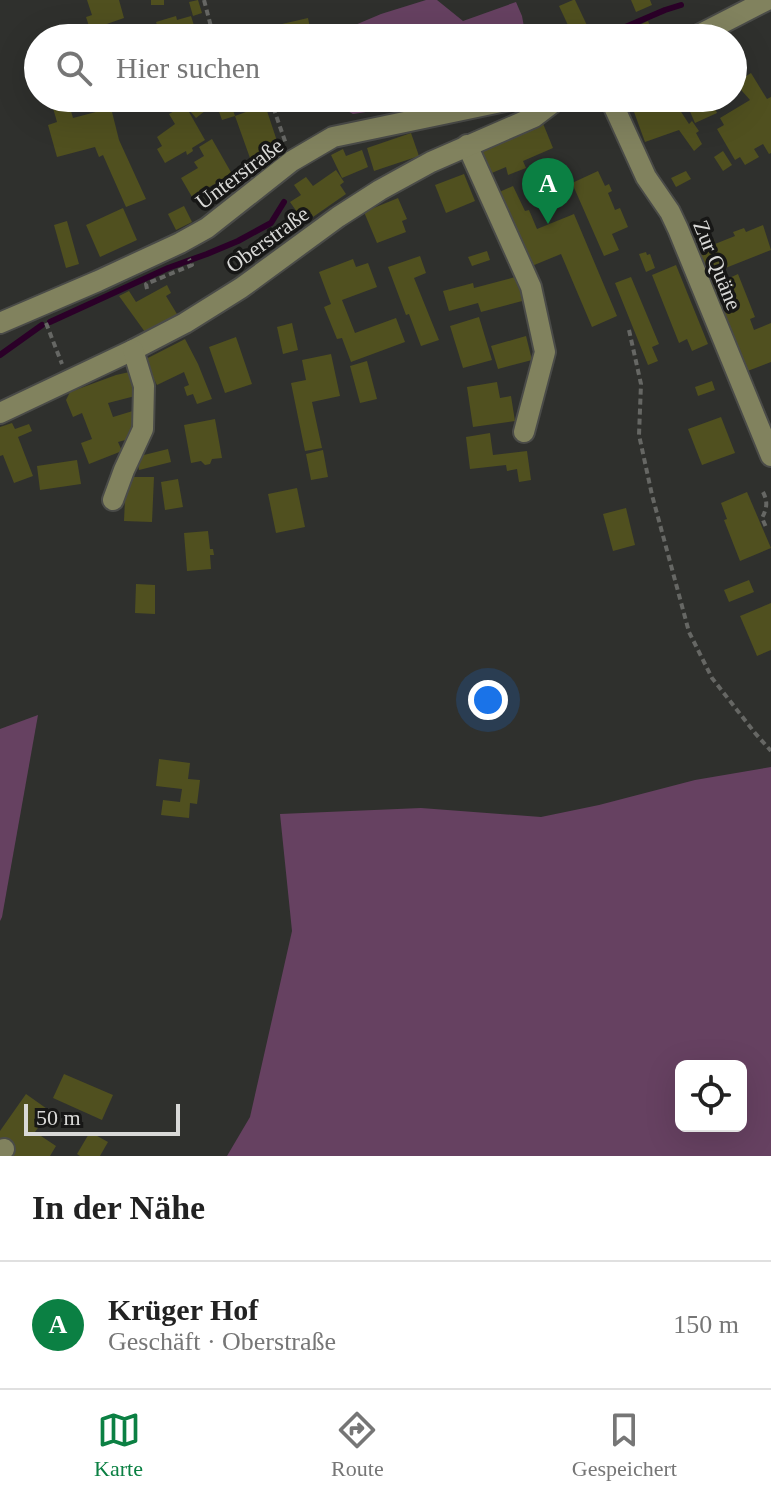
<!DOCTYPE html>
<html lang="de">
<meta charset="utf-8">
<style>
:root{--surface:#fff;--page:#f2f2f2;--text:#222;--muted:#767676;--line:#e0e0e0;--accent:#0b8043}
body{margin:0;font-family:Georgia,serif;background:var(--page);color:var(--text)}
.controls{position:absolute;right:24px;bottom:24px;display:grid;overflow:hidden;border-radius:12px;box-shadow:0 8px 32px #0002}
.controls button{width:72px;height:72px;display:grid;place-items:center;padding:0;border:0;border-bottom:2px solid var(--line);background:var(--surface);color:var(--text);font:40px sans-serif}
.scale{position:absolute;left:24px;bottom:20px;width:156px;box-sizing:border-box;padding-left:8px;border:4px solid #d9d9d7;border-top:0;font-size:22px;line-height:28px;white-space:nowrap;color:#d9d9d7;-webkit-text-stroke:6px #171716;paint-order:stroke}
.you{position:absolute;left:488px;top:700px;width:28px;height:28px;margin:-20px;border:6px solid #fff;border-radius:50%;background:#1a73e8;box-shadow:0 0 0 12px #1a73e833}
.badge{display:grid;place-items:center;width:52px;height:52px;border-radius:50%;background:var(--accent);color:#fff;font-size:26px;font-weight:700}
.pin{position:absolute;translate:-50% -66px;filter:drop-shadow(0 2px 4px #0008)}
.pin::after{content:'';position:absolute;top:42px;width:28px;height:24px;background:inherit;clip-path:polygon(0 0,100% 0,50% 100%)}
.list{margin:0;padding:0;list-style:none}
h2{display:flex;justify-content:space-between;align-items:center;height:104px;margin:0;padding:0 32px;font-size:34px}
h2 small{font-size:26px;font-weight:400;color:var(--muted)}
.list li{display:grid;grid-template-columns:52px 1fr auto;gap:24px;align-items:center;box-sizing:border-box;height:128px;padding:0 32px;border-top:2px solid var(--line)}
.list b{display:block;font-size:30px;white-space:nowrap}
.list p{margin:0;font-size:26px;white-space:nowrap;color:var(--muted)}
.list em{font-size:26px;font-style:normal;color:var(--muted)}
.icon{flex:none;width:44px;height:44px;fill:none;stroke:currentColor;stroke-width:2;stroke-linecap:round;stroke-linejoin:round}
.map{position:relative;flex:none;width:771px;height:1156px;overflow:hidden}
.search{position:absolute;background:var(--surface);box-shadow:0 8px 32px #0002;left:24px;right:24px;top:24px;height:88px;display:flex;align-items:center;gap:20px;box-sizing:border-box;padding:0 28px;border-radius:44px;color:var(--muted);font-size:30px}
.sheet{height:232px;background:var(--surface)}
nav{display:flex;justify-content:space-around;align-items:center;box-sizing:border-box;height:112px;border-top:2px solid var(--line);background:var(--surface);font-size:22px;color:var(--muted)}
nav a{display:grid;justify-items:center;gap:4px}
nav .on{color:var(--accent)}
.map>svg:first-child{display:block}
</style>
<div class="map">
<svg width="771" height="1156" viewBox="0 0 771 1156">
<rect width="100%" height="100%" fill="#2f302d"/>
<g fill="#664161" fill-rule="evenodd">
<path d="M426,0h11l26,21 53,-19 6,14 4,22h-181l3,-10 33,-14z"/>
<path d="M340,98h116l-103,16 -9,-5z"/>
<path d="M38,715l-36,202 -2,4v-192z"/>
<path d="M771,767v389h-544l23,-39 42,-186 -12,-117 141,-6 120,9 58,-12 96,-25zM681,1066h60v60h-60z"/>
</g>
<path fill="#2b0028" d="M350,98h71l-67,10z"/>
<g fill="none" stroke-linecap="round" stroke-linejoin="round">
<g stroke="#2b0028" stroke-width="6">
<path d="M602,37l63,-27 16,-5"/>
<path d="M50,322l118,-54 39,-14 31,-13 33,-18 13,-21"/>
<path d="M0,355l42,-30"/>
</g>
</g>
<g fill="#50501f">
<path d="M87,0h32l5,18 -23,8 2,5 -11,4 -6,-18 6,-2z"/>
<rect x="151" y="0" width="13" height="5"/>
<path d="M198,0l4,13 -9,3 -4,-14z"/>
<path d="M573,0h2l18,38h-19l-15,-32z"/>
<path d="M631,0h19l2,5 -16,7z"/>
<path d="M176,16l1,4 14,-4 7,22h-37l-5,-16z"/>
<path d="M308,18l4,20h-63l-2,-6z"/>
<path d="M648,21l4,9 -17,8h-22z"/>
<path d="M751,73l16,26 4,-2v56l-2,1 -6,-10 -9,5 5,8 -14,8 -5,-8 -5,3 -18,-31 7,-4 -4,-7 30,-18 -15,-17z"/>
<path d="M171,98h7l2,4 -7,6 -6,-7z"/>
<path d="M190,98h4l11,13 -9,7 -13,-15z"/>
<path d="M214,98h15l6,18 30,-11 14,42 -29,11 -15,-42 -13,4z"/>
<path d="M638,98h34l17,26 3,-3 7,10 -3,2 6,11 -8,7 -15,-21 -34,12 -15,-41z"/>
<path d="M684,98h27l6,15 -22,10z"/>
<path d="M69,104l4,14 38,-10 8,32 27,59 -20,8 -23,-52 -4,2 -4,-10 -38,10 -9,-32 9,-3 -4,-14z"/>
<path d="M185,105l20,35 -13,8 1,3 -6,4 -1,-4 -21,12 -8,-14 5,-3 -5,-9 18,-13 -6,-10z"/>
<path d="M542,121l11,27 -30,13 3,7 -18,7 -2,-8 -19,8 -10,-27z"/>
<path d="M411,133l8,23 -45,15 -7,-23z"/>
<path d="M212,139l20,35 -40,23 -11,-19 17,-10 -4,-6 10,-6 -5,-9z"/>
<path d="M343,149l3,7 16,-6 6,17 -26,11 -11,-23z"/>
<path d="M723,151l9,14 -9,6 -9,-14z"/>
<path d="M336,170l8,12 -4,3 6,9 -33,23 -2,-4 -9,6 -12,-17 11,-7 -7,-10 12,-8 7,9z"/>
<path d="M598,171l7,15 4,-2 3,7 -4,2 5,12 2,5 5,-2 8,19 -16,7 7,16 -15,6 -32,-73z"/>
<path d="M686,171l5,8 -15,8 -5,-9z"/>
<path d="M464,174l11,27 -29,12 -11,-28z"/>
<path d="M513,186l12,25 4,-1 8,19 37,-15 43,102 -25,11 -31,-73 -34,14 -32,-74z"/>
<path d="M398,198l9,21 -5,2 4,11 -29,11 -13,-31z"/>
<path d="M184,206l8,16 -16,8 -8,-16z"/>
<path d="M123,208l14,32 -37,17 -14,-32z"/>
<path d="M67,221l12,43 -13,4 -12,-43z"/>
<path d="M763,225l8,25 -48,19 4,10 11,-5 17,43 -5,2 4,11 17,-7v39l-26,10 -48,-121 7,-3 -1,-5 11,-4 1,5 20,-8 -2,-4 11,-4 2,4z"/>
<path d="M487,251l3,9 -18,6 -4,-9z"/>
<path d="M646,252l1,3 3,-1 5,14 -9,4 -7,-18z"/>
<path d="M420,256l6,17 -12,5 25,62 -18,6 -12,-32 -3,1 -18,-48z"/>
<path d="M353,259l3,8 12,-4 9,24 -35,13 13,33 41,-15 9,24 -54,20 -9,-24 -5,1 -13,-32 7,-3 -12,-32z"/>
<path d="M676,265l32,79 -16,7 -5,-12 -8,4 -27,-68z"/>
<path d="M519,276l7,24 -45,12 -3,-9 -29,8 -6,-20 30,-8 1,5z"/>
<path d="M631,277l28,67 -7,3 6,14 -10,4 -33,-82z"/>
<path d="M167,285l4,8 -5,3 11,18 -32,18 -26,-36 10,-5 7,11z"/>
<path d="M479,317l13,43 -29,8 -13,-42z"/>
<path d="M292,323l6,27 -15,4 -6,-27z"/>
<path d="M526,336l6,24 -34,9 -7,-23z"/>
<path d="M236,337l16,47 -27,9 -16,-46z"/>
<path d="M185,339l13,25 14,35 -15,5 -4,-10 -6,2 -3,-9 5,-2 -5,-13 -27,13 -13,-25z"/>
<path d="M331,354l9,42 -28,6 10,46 -17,3 -14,-68 15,-3 -4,-20z"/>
<path d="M367,361l10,38 -17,4 -10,-37z"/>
<path d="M134,371l5,24 -31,8 5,14 23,-7 -7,29 -11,3 4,9 -33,13 -8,-21 11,-4 -10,-26 -9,4 -7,-17 4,-8 46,-17z"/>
<path d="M712,381l3,9 -17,6 -3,-9z"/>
<path d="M497,382l3,16 11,-2 4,25 -42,6 -6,-40z"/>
<path d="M721,417l14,36 -33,12 -14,-36z"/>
<path d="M215,419l7,39 -10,1 -2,5 -5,1 -4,-4 -10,2 -7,-38z"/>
<path d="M12,423l3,6 14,-5 3,7 -14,6 15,39 -19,7 -11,-28 -3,1v-29z"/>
<path d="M490,433l3,22 34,-4 4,29 -12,2 -2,-13 -10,2 -1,-6 -36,4 -4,-32z"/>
<path d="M168,449l3,13 -32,8 -3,-13z"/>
<path d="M323,450l5,27 -17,3 -5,-26z"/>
<path d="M77,460l4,24 -41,6 -3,-24z"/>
<path d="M126,477h28l-2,45 -28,-1z"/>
<path d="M178,479l5,28 -18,3 -4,-28z"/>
<path d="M297,488l8,39 -29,6 -8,-39z"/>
<path d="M747,492l24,56 -31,13 -16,-41 3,-1 -6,-16z"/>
<path d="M626,508l9,37 -22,6 -10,-37z"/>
<path d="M208,531l2,18h3l1,6h-4l1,14 -24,2 -3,-38z"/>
<path d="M749,580l5,12 -25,10 -5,-12z"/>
<path d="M136,584l19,1v29l-20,-1z"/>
<path d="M771,603v47l-14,6 -17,-40z"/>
<path d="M159,759l31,4 -2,16 12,1 -3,24 -7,-1 -1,15 -28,-3 2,-15 17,2 2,-13 -26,-3z"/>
<path d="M64,1074l49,21 -11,25 -49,-22z"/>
<path d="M26,1094l24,17 -15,21 21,14 -6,10h-36l-14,-10v-15z"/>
<path d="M90,1132l18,10 -8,14h-20l-3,-2z"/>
</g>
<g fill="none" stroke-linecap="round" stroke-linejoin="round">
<defs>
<g id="minor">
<path d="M693,38l74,-38"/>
<path d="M610,98l36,79 24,35 8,17 93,227"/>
<path d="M467,145l64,142 14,65 -21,80"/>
<path d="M0,323l98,-42 82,-38 27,-15 85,-67 41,-24 187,-39"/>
<path d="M0,413l133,-63 52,-27 56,-35 97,-71 42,-27 51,-28 103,-45 25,-19"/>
<path d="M113,500l11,-30 19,-41 1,-43 -11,-36"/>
<path d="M0,1152l4,-3"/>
</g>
</defs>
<use href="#minor" stroke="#4a4b48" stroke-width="24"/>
<g stroke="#666764" stroke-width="4" stroke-dasharray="6 4" stroke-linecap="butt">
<path d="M204,0l10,38"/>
<path d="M270,98l16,46"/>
<path d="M147,289l-1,-5 46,-19 -3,-6"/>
<path d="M46,323l16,41"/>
<path d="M629,330l12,54 -2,51 13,60 37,137 23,46 43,55 16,18"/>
<path d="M763,492c5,10 4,16 -1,26l4,9"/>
</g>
<use href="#minor" stroke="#81825e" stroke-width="20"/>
</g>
<g text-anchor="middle" stroke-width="7" stroke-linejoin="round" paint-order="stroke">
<g font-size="22" fill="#d9d9d7" stroke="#171716">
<text transform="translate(239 173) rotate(-37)" y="8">Unterstraße</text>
<text transform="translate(267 239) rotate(-36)" y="8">Oberstraße</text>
<text transform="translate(718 265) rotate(68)" y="8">Zur Quäne</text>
</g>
</g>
</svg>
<div class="controls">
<button><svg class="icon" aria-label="locate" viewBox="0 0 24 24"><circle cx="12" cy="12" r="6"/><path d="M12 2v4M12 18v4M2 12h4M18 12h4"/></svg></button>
</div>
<div class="scale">50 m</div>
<div class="you"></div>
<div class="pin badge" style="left:548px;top:224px">A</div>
<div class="search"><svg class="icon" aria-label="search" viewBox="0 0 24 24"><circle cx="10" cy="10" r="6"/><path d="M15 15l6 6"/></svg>Hier suchen</div>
</div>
<section class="sheet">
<h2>In der Nähe<small></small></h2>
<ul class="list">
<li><span class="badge">A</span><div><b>Krüger Hof</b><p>Geschäft · Oberstraße</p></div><em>150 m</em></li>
</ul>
</section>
<nav>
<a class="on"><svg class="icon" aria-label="map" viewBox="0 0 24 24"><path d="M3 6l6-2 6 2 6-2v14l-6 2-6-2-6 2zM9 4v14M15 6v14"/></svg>Karte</a>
<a><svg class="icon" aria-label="directions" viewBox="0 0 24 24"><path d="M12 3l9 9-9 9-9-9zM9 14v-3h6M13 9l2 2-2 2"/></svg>Route</a>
<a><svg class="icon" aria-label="saved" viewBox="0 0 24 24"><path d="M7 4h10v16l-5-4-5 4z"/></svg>Gespeichert</a>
</nav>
